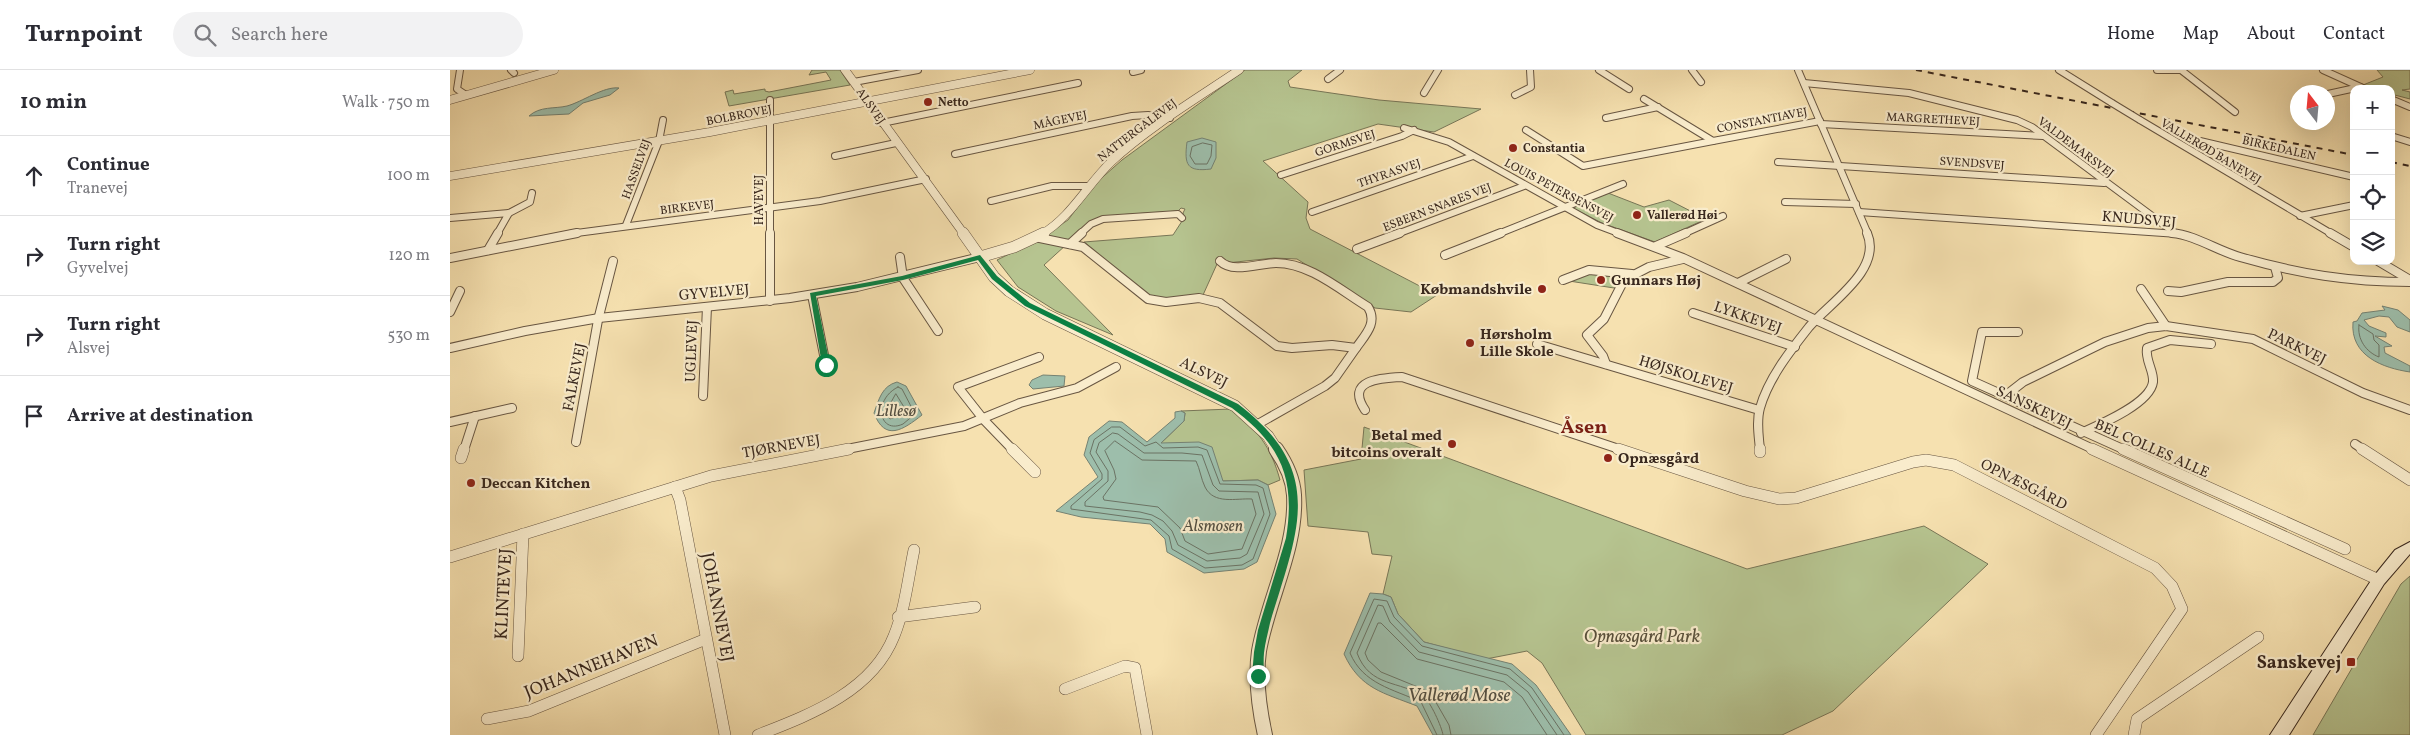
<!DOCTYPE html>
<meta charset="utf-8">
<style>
:root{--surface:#fff;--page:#f2f2f3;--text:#2b2b33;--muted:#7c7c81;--line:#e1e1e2}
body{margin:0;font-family:Vollkorn,serif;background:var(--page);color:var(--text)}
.controls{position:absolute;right:15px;top:15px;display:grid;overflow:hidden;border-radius:10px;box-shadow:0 5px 20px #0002}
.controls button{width:45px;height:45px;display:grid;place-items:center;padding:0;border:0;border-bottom:1px solid var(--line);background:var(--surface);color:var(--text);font:25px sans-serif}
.compass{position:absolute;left:1840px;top:15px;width:45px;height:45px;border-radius:50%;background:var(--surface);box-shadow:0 5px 20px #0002;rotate:344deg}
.stop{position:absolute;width:15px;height:15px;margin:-11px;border:4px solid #0b8043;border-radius:50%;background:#fff}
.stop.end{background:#0b8043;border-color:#fff;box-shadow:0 1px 5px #0008}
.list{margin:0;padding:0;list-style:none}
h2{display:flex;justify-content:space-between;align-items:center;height:65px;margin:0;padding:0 20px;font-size:21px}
h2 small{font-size:16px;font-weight:400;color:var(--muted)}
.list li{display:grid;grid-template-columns:32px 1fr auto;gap:15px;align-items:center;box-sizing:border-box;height:80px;padding:0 20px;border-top:1px solid var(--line)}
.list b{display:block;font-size:19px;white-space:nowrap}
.list p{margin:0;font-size:16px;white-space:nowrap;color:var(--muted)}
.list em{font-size:16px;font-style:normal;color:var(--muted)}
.icon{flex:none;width:28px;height:28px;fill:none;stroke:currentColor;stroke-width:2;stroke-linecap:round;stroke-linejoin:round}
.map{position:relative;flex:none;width:1960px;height:665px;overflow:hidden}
header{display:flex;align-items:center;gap:30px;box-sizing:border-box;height:70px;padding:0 25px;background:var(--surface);border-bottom:1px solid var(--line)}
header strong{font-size:24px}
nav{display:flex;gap:28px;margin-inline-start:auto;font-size:18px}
.search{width:350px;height:45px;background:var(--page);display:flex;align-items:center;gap:12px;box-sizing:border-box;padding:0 18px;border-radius:28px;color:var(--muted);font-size:19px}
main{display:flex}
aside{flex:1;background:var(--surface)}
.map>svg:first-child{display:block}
</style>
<header>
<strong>Turnpoint</strong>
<div class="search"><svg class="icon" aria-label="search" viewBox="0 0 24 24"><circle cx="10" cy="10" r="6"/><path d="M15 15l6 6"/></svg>Search here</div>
<nav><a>Home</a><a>Map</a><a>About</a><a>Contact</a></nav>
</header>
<main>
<aside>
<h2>10 min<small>Walk · 750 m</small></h2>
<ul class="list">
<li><svg class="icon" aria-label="ahead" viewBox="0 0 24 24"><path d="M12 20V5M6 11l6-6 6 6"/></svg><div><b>Continue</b><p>Tranevej</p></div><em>100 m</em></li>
<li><svg class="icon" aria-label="right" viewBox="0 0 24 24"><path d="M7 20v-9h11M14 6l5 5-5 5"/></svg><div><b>Turn right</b><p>Gyvelvej</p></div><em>120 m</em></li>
<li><svg class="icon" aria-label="right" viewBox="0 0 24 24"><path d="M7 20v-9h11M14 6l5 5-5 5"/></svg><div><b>Turn right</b><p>Alsvej</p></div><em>530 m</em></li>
<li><svg class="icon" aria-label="arrive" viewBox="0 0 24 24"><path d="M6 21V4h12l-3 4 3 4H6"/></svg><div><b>Arrive at destination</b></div></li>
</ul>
</aside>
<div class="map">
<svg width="1960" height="665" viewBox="0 0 1960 665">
<rect width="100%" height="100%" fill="#f6e1b0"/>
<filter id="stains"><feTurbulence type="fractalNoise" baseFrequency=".004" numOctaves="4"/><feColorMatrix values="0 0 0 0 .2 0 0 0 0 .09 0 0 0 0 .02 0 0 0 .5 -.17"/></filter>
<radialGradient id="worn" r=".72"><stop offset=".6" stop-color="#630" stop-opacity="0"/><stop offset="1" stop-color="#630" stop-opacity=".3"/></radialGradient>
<g fill="#b6c490" stroke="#787657">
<path d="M362,0h28l10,15 -121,21 -4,-14 8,-2 1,4 31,-5v2l4,1 62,-12 -5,-8 -17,3z"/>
<path d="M795,0h57l-14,11 2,6 89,13 102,9 -47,23 -56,-8 -115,37 45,41 -2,16 4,11 127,66 -26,17 -36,-4 -78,-49 -23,-1 -57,6 -14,31 -37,4 -17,-2 -65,-55 89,-7 11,-17 -1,-5 2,-4 -4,-1 -3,3 -61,4 -28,9 -45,41 69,70 -57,-24 -38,-24 -21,-27 39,-19 32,-21 28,-37 26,-23z"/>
<path d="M1927,0h33v19l-8,1 8,2v7l-19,-5v-5h-19l-9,-4 20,-8z"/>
<path d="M1158,123l36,14 25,-7 37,19 -51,23 -53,-19 -30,-15z"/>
<path d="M1131,203l44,1 -11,14 -45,-7z"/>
<path d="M781,339c27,21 40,38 49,71l-12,5 -10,-5 -35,1 -62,-38 23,-22 1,-8 -4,-2z"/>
<path d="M914,357l383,142 177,-43 64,38 -155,147 -51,24h-196l-44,-72 -15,-12 -41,8 -62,-17 -26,-28 -7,-17 -8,-3 9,-38 -20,-2 -4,-22 -60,-6 -4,-56 57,-11z"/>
<path d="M1960,506v159h-97l88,-151z"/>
</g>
<g fill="#9dbeab" stroke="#758273">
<path d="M169,18l-9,7 -27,8 -14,11 -40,2c11,-10 25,-7 38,-10 15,-4 37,-20 52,-18z"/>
<path d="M752,68l14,4v16l-5,11c-24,3 -27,-4 -24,-27z"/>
<path d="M1932,236l16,4 12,10v12l-13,-5 -8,-10 -10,-1 -15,4 5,6 17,7v4l-11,-1 17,10 -8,1 1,6 25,13v6c-27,-4 -60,-16 -57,-50l4,-1 5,-8 23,-3z"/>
<path d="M593,305l22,1 -1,10 -31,3 -4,-4 3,-5z"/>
<path d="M447,312l9,4 16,29c-19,15 -37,27 -48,-2 5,-14 8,-27 23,-31z"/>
<path d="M731,341l4,2 -1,8 -23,22 38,-1 13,5 11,34 35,-1 10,5 8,29 -19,48 -13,7 -40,4 -37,-21 -2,-13 -15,-15 -69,-7 -25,-6 42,-34 -14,-22 5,-18 20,-16 13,1 25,20 28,-24v-6z"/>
<path d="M920,523l13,1 8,3 7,17 26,28 88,22 24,21 35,50h-138l-16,-29c-33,-13 -57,-17 -73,-52z"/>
</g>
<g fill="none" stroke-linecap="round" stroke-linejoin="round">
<g stroke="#6b7364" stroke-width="1">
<path d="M753,73l9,2 -1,11 -4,8h-12l-5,-8 2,-9z"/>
<path d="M1909,255l14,9 1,6 5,5v12c-13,-5 -22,-18 -20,-32z"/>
<path d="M448,317l4,2 13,25c-4,3 -8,7 -12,10 -24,11 -31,-24 -5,-37z"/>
<path d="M446,324l11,18 -17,7 -4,-7z"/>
<path d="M662,357h8l25,19 11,-4 7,6 35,-1 9,3 13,34 36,1 7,3 7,26 -17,45 -11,6 -37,3 -33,-19 -3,-13 -18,-16 -80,-11v-3l31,-27v-5l-12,-21 4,-13z"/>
<path d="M663,363l5,1 26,19h38l20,2 11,30 6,6 39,1 6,22 -17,40 -7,4 -33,3 -29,-16 -6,-14 -9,-10 -11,-6 -12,-3 -55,-6v-4l23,-21v-10l-12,-19 3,-9z"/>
<path d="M665,371l27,19 54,1c4,8 5,18 9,26 9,18 31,11 47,12l4,15 -14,35 -34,5 -23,-13 -5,-13 -22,-21 -54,-7 -1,-3 13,-18 -2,-9 -9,-19z"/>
<path d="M987,665l-16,-33c-28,-13 -58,-18 -71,-49l24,-54 13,2 7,16 28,29 88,23 22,19 32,47"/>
<path d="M993,665c-1,-8 -13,-34 -19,-38 -24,-17 -54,-9 -67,-44l21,-48 5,1 7,16 29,30 88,23 21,17 29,43"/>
<path d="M1001,665l-2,-10 -19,-33 -49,-20 -13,-12 -3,-7 13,-30h3l36,36 87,23 18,15 25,38"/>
</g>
<defs>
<g id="minor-far2">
<path d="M10,0l-3,19 9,6"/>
<path d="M61,0l3,3"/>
<path d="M1149,0l30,19"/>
<path d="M1242,0l9,12"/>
<path d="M1348,0l70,164"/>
<path d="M1609,0l53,33"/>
<path d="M1707,0h24"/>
<path d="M1731,0l54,42"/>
<path d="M1873,0l42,19"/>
<path d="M683,2l8,-2"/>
<path d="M878,9l12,-9"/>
<path d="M404,12l64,-12"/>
<path d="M1354,13l105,10 108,27 15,7 143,106"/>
<path d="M974,23l14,-23"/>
<path d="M1878,24l32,-7"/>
<path d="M1065,25l16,-8 -1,-17"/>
<path d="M1194,29l69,42 107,-20"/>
<path d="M1941,29l19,8"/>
<path d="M320,30v134"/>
<path d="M1156,48l52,-11"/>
<path d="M1690,50l192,114"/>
<path d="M432,53l196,-40"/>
<path d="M1371,54l222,12"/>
<path d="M954,58l45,14 148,83 24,9"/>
<path d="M1076,60l57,36 130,-25"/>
<path d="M1941,66l19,6"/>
<path d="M1750,71l154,36"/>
<path d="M505,84l177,-38 16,-1 22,3"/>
<path d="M385,86l61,-13"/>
<path d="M1328,92l326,21"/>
<path d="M831,105l121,-39 12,-6"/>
<path d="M541,131l61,-15h35"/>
<path d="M1335,132l71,2"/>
<path d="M862,142l161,-56"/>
<path d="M1409,142l319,22"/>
<path d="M59,143l21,-11 2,-9"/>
<path d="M1850,146l54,-11"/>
<path d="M0,148l59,-5 -12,21"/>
<path d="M176,155l33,-84 4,-21"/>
<path d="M119,164l251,-33 106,-22"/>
<path d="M630,164l11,-10 12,-5 75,-5 4,4"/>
<path d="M947,164l127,-48"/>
<path d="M1048,164l125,-50"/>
<path d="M1233,164l40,-18"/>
</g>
<g id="minor-far1">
<path d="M320,163v68"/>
<path d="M1167,163l66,25 412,192"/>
<path d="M1722,163c23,2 46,18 68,24 59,17 109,25 170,25"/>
<path d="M1880,163l24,14"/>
<path d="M585,167l48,10 65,52 18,3 33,-4 21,5 57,43 15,2 40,-3 24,3c9,-13 22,-25 12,-41 -28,-17 -58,-44 -92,-44 -17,0 -43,11 -56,-2"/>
<path d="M620,174l12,-11"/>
<path d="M1206,176l30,-13"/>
<path d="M907,179l43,-16"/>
<path d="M38,180l10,-17"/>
<path d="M995,185l56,-22"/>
<path d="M450,187l3,21 35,53"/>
<path d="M0,188l127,-25"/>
<path d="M1928,191l32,19"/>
<path d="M1113,210l26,-10 43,4"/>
<path d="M1288,213l48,-24"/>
<path d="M1691,219l25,37"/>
<path d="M1718,221l13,1 47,-10h45l5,-4 -3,-11"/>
<path d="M362,225l14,70"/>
<path d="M0,242l10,-21"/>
<path d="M1243,243l102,34"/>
<path d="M1568,262h-36l-10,49 153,69"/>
<path d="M1087,274l222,66"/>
<path d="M0,278l75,-17 74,-13 191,-20 67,-11 123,-30"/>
<path d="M1156,294l-3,-8 -16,-21 17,-16 20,-39 25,-13 34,-8"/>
<path d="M253,326l4,-89"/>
<path d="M1555,326l18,-14 82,-40 43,-14 18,-2 87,13 110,54 47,17"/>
<path d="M915,340c-20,-30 15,-32 37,-33l220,73"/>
<path d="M0,352l62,-14"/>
<path d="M808,354l67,-38 10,-8 21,-30"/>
<path d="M1631,363c18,-8 69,-29 72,-51 1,-12 -8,-21 -6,-34l23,-8 41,4"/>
<path d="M126,372l22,-122 15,-59"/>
<path d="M1905,374l9,6"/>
<path d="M14,380l11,-34"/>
<path d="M392,380l122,-24 56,-23 57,-15 39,-21"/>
<path d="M563,380l-29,-30 -26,-33 81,-30"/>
<path d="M1310,380c-1,-13 -4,-28 0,-42 8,-29 30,-57 49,-81 20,-24 74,-57 58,-94"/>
</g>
<g id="minor">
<path d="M562,379l23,23"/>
<path d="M1168,379l127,42 34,8 17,-1 117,-36 13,-2 28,5 201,103 17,18 10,23 -86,126"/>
<path d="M1310,379v3"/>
<path d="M1642,379l287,131"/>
<path d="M1673,379l222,100"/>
<path d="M1912,379l48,31"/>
<path d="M11,388l3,-9"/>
<path d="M225,417l5,13 45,235"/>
<path d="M0,487l261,-81 138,-27"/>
<path d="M448,547l77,-10"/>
<path d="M68,586l5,-122"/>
<path d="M615,619l60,-23 10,2 12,67"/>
<path d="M37,649l42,-8 177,-72"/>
<path d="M308,665c51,-20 114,-43 136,-99 11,-27 14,-57 20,-86"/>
<path d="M1684,665l3,-16 121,-82"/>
</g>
<g id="tertiary-far2">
<path d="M395,0l119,164"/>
<path d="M0,30l104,-30"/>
<path d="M0,106l260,-44 320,-62"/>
<path d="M592,164c29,-17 45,-49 69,-72 38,-35 85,-63 128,-92"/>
</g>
<g id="tertiary-far1">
<path d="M513,163l31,44 15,14 36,23 190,92 33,30 9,14"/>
<path d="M530,187l34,-10 30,-14"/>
</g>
<path id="tertiary" d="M815,665c-6,-27 -10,-56 -6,-84 9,-52 38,-103 35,-156 -1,-17 -9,-33 -18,-46"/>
<path id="secondary" d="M1960,472v12l-26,30 -95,151h-19l104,-159 21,-26z"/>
</defs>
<use href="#minor-far2" stroke="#685642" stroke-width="8"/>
<use href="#minor-far1" stroke="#685642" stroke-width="10"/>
<use href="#minor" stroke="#685642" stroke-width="12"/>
<use href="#tertiary-far2" stroke="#685642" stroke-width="9"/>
<use href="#tertiary-far1" stroke="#685642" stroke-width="12"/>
<use href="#tertiary" stroke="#685642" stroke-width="16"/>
<use href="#secondary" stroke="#39281e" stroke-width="2"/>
<use href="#minor-far2" stroke="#f9eccc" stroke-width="6"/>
<use href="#minor-far1" stroke="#f9eccc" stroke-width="8"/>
<use href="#minor" stroke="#f9eccc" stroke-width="11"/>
<use href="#tertiary-far2" stroke="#f9eccc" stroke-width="8"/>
<use href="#tertiary-far1" stroke="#f9eccc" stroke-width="11"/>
<use href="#tertiary" stroke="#f9eccc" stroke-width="14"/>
<use href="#secondary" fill="#f9eccc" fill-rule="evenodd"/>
<g stroke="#39281e" stroke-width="2" stroke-dasharray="6 6" stroke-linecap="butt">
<path d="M1466,0l438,85"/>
<path d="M1941,92l19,4"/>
</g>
<defs>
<path id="minor-bridge" d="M1662,33l28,17"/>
</defs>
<use href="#minor-bridge" stroke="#685642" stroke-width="8" stroke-linecap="butt"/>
<use href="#minor-bridge" stroke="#f9eccc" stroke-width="6"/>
</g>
<path fill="#0b8043" d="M530,185l17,21 33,27 208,101c90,68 59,128 32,219 -2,10 -5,20 -6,30 -1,8 1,18 -3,26h-7l-2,-3 2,-24 4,-22 28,-92c10,-61 -6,-94 -54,-130l-207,-102 -33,-27 -14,-19 -75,20 -87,16 14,69 -4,2 -4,-2 -12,-72 92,-17z"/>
<g fill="#8f2418" stroke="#f9eccc" stroke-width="2">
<circle cx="478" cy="32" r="5"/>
<circle cx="1063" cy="78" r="5"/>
<circle cx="1187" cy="145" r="5"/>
<circle cx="1151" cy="210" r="5"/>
<circle cx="1092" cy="219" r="5"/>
<circle cx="1020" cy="273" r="5"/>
<circle cx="1002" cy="374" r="5"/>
<circle cx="1158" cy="388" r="5"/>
<circle cx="21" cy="413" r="5"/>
<rect x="1896" y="587" width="10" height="10" rx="2.5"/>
</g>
<g text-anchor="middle" stroke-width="4.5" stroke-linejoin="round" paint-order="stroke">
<g font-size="12" font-weight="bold" fill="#39281e" stroke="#f9eccc" text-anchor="start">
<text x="488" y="36">Netto</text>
<text x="1073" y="82">Constantia</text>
<text x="1197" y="149">Vallerød Høi</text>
</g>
<g font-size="12" fill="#39281e" stroke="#f9eccc">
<text transform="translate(421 36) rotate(55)" y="4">ALSVEJ</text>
<text transform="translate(289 45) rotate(-11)" y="4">BOLBROVEJ</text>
<text transform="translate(1483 49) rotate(3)" y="4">MARGRETHEVEJ</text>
<text transform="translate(610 50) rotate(-12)" y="4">MÅGEVEJ</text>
<text transform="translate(1312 50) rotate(-11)" y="4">CONSTANTIAVEJ</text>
<text transform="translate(687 60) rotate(-37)" y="4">NATTERGALEVEJ</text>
<text transform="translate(895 73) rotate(-18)" y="4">GORMSVEJ</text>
<text transform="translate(1626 77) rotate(37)" y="4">VALDEMARSVEJ</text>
<text transform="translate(1829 78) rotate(13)" y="4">BIRKEDALEN</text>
<text transform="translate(1761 81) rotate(31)" y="4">VALLERØD BANEVEJ</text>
<text transform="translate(1522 93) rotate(4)" y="4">SVENDSVEJ</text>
<text transform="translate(186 99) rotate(-70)" y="4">HASSELVEJ</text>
<text transform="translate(939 103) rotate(-19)" y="4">THYRASVEJ</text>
<text transform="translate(1109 120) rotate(28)" y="4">LOUIS PETERSENSVEJ</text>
<text transform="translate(309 130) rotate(-90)" y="4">HAVEVEJ</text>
<text transform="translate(237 137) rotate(-7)" y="4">BIRKEVEJ</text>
<text transform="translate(987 137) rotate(-21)" y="4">ESBERN SNARES VEJ</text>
</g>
<g font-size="15" fill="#39281e" stroke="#f9eccc">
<text transform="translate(1689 149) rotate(5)" y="5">KNUDSVEJ</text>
<text transform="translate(264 222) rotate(-5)" y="5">GYVELVEJ</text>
<text transform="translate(1298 247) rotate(19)" y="5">LYKKEVEJ</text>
<text transform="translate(1847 276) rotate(26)" y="5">PARKVEJ</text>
<text transform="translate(241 281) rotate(-88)" y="5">UGLEVEJ</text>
<text transform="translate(754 302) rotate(26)" y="5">ALSVEJ</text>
<text transform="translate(1236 304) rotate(17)" y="5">HØJSKOLEVEJ</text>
<text transform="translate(124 307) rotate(-79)" y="5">FALKEVEJ</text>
<text transform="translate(1584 337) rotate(25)" y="5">SANSKEVEJ</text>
<text transform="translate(331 376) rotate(-10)" y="5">TJØRNEVEJ</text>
<text transform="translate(1702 378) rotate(24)" y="5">BEL COLLES ALLE</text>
<text transform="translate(1574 414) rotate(27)" y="5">OPNÆSGÅRD</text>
</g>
<g font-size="15" font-weight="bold" fill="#39281e" stroke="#f9eccc" text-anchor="start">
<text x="1161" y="215">Gunnars Høj</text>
<text x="1082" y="224" text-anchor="end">Købmandshvile</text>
<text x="1030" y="269">Hørsholm<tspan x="1030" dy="17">Lille Skole</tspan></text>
<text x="992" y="370" text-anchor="end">Betal med<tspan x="992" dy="17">bitcoins overalt</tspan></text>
<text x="1168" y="393">Opnæsgård</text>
<text x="31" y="418">Deccan Kitchen</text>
</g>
<g font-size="16" font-style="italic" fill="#524e41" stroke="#f9eccc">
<text x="446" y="346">Lillesø</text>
<text x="763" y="461">Alsmosen</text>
</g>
<g font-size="18" fill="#39281e" stroke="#f9eccc">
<text transform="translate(53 524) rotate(-87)" y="6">KLINTEVEJ</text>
<text transform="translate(268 537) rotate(79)" y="6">JOHANNEVEJ</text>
<text transform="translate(141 596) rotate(-22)" y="6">JOHANNEHAVEN</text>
</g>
<g font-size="18" font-style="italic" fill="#584f3a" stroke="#f9eccc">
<text x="1192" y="572">Opnæsgård Park</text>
</g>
<g font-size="18" font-weight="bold" fill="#39281e" stroke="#f9eccc" text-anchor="end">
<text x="1891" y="598">Sanskevej</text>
</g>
<g font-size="19" font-style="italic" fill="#524e41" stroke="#f9eccc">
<text x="1009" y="631">Vallerød Mose</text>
</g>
<g font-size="20" font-weight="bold" fill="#7a1f14" stroke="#f9eccc">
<text x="1134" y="363">Åsen</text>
</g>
</g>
<rect width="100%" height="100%" filter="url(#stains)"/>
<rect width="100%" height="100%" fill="url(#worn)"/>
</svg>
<div class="controls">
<button>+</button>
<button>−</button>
<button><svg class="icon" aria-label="locate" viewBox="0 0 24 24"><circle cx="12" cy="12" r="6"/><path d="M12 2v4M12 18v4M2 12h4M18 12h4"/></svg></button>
<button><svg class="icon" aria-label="layers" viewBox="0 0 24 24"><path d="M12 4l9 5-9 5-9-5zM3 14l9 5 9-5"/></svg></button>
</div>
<svg class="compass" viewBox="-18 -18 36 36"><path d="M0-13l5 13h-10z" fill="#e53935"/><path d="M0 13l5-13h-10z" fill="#7c7c81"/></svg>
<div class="stop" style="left:376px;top:295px"></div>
<div class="stop end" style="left:808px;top:606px"></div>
</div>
</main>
